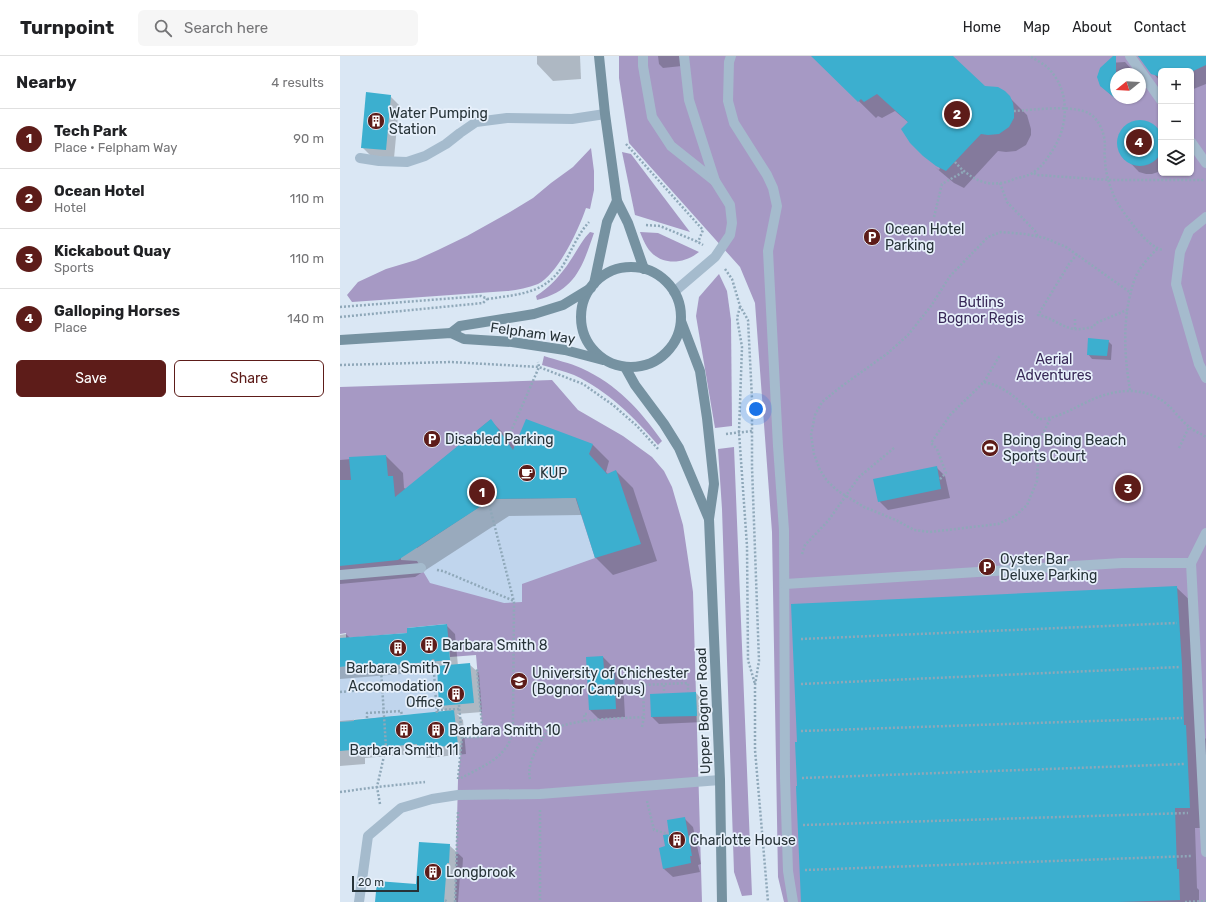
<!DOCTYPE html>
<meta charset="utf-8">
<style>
:root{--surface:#fff;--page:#f6f6f6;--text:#202124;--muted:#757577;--line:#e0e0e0;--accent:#5d1c19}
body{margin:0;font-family:Rubik,sans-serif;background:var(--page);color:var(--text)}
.controls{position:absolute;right:12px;top:12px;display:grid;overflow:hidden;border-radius:6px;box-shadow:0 1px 3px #0004}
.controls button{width:36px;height:36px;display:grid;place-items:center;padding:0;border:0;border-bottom:1px solid var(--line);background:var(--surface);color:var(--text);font:20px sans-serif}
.compass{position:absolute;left:770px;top:12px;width:36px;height:36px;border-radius:50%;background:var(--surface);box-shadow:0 1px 3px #0004;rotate:252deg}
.scale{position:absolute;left:12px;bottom:10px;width:67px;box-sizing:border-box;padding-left:4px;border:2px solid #273338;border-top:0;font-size:11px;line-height:14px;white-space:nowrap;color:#273338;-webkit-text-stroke:3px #e7f0fb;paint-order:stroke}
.you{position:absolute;left:416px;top:353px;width:14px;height:14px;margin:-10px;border:3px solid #fff;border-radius:50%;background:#1a73e8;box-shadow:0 0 0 6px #1a73e833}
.badge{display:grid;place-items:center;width:26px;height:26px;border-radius:50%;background:var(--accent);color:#fff;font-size:13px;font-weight:700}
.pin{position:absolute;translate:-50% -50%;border:2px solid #fff;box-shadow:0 1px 4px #0006}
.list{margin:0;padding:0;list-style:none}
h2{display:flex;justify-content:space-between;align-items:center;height:52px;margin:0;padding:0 16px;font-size:17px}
h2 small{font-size:13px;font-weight:400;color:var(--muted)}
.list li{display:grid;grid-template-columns:26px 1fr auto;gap:12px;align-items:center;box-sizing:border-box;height:60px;padding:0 16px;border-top:1px solid var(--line)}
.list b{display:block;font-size:15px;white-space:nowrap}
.list p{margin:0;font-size:13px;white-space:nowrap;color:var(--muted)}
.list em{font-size:13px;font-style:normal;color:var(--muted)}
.actions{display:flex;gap:8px;padding:12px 16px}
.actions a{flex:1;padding:9px 0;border:1px solid var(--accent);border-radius:6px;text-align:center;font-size:14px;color:var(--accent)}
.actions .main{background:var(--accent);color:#fff}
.icon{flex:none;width:22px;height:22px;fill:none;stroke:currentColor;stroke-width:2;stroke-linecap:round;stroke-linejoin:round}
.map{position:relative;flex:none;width:866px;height:846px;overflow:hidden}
header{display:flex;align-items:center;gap:24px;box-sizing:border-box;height:56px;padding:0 20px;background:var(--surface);border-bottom:1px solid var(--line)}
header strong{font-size:19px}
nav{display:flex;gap:22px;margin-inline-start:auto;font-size:14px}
.search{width:280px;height:36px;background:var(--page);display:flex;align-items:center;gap:10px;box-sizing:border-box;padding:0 14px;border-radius:6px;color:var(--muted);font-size:15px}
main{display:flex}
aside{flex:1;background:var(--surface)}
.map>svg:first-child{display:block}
</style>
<header>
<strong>Turnpoint</strong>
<div class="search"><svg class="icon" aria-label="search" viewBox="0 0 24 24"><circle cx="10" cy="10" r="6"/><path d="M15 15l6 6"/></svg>Search here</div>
<nav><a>Home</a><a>Map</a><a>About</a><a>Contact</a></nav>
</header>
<main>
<aside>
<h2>Nearby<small>4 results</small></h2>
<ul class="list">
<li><span class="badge">1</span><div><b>Tech Park</b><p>Place · Felpham Way</p></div><em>90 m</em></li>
<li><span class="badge">2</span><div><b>Ocean Hotel</b><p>Hotel</p></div><em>110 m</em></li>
<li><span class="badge">3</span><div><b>Kickabout Quay</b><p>Sports</p></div><em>110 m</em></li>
<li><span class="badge">4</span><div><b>Galloping Horses</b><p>Place</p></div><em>140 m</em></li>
</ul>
<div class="actions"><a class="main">Save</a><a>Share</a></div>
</aside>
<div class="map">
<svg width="866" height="846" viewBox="0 0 866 846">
<rect width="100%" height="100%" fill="#dae7f4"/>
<g fill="#a699c4" fill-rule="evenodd">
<path d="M279,0h587v846h-422l-6,-25 -6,-345 -17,-229 -15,-36 -111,-124 -10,-65zM821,15h30v102h-30zM776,18h24v24h-24z"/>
<path d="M251,92l3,23v19l-4,19 -4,-1c-7,21 -28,66 -48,76 -10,4 -21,6 -31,7l-155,11 -5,-7 11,-13 28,-13 30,-9 22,-10 29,-14 43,-24 23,-14 18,-15 22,-16z"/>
<path d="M282,96l9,2 59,78 -55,-17z"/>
<path d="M250,176l4,1c-12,34 -18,57 -57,67l-1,-4c14,-9 25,-21 34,-35 7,-10 12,-21 20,-29z"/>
<path d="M300,176l18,1 41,19c-16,13 -40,14 -52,-5 -3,-5 -5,-10 -7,-15z"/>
<path d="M379,218l8,17 4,29 1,106 -17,2 -19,-112 3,-19z"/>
<path d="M204,300c12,4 26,7 37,12 37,17 58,41 81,73l-4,4c-24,-28 -50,-54 -84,-70 -10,-4 -22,-7 -32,-10z"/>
<path d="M212,324l26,30 45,26 29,21 12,14 8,16 11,38 10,67 9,310h-247l3,-122 4,-42 21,-1 -7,-82 -26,2 -4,-33 -39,4v5l-61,5v-5l-6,1v-247z"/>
<path d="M394,391l18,448 -10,1 -8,-24 -12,-363 -4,-60z"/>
</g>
<g fill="#c0d5ed">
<path d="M222,409l9,19 24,74 -73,26v18l-18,1 -74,-20 -13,-22 -16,-1 -5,-54 21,42 65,-43 -3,-12 16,6 69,-1z"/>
<path d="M96,603l5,55 -27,2v-2l-22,2 2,30 -15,2 -3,-30 -22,1v2l-14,1v-55l9,-1v3z"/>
</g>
<g fill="#0003">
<path d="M197,0h43l1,23 -28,2 -16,-17z"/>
<path d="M318,0h22l2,10 -19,2 -4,-4z"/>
<path d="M484,0h126l35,31 19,5 23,23 4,14v6l-5,10 -10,6 -10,1 -8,-1 -34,37 -10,-5 -12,-10 -7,-6 4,3 1,-2 -14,-11 -18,-35 -13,-11 -13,7 -4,-2 -2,2 -54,-53z"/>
<path d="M798,0h68v28l-15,6v-19h-30v11z"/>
<path d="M785,6l11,12h-20v24h12l-10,2 -7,-5 -10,-9 7,-23z"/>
<path d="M50,40l9,9 -5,53 -23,-2 -9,-9z"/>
<path d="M801,65l7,1 13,10v39l-9,3h-6l-7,-2 -19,-20 -1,-6v-7l3,-7 5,-6 6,-4z"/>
<path d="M768,285l4,4 -1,15 -19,-1 -4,-5z"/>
<path d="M150,364l17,17 8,11 78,-3 16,16 -3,11 2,2 8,-3 17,17 24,73 -44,14 -17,-17 -14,-43 -73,1 -94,61 -75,7v-124l46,-4 17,17 1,15 2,1z"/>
<path d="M596,411l9,9 5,22 -62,12 -9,-9z"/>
<path d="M836,531l21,20 7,130 2,2v89h-11l2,60 2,2v12h-397z"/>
<path d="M106,569l9,9 3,32 12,-1 9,8 3,39 -25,2 6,6 3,34 -39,4 -4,-5 -58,5v6l-25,2v-45l106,-9 -6,-6 -2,-35 -98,8v-44l6,-1 4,4 58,-4z"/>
<path d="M263,601l9,9v4h2l9,8 2,39 -26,2 -9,-9 -3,-52z"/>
<path d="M356,637l7,7 1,22 -45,2 -7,-7z"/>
<path d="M344,762l9,9 8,37 -3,1 2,7 -27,5 -9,-8 2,-22 4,-13z"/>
<path d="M109,789l14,13 -1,17h-2l-2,27h-82l41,-17z"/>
</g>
<g fill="#3cafcf">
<path d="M471,0h142l32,30 13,1 7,4 5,5 3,7 1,8v7l-5,9 -10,7 -11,1 -7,-1 -35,37 -10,-5 -13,-10 -13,-13 -9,-14 7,-7 -31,-28 -13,8 -3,-3 -3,3z"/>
<path d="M773,0h3v43l-16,-13 -3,-9 3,-9z"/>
<path d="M798,0h68v9l-15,7v-1h-30v6l-10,-3z"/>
<path d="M26,36l25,3 -5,55 -25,-2z"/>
<circle cx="800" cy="87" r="23"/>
<path d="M748,282l21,2 -2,16 -20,-1z"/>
<path d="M151,363l22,31 13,-31 67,25 -4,10 18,20 9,-4 25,74 -46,14 -19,-60 -84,1 -94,61 -58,6v-86h11l-2,-23 37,-2 2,21h5l2,21z"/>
<path d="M597,410l4,23 -63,13 -5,-23z"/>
<path d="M837,530l5,79 2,60h2l4,83h-15l2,61h2l1,31 -62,2h-317l-5,-116h1l-2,-44h2l-6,-138z"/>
<path d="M107,568l3,36 -101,9v-3l-9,1v-29l67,-5v-5z"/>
<path d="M263,600l1,13h10l2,40 -27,1 -3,-53z"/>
<path d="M130,607l4,40 -35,3 -2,-40z"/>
<path d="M356,636l1,24 -46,1 -1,-23z"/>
<path d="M114,654l4,35 -41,4v-5l-77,7v-29l14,-1v-1z"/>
<path d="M345,761l7,39h-2l1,7 -28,6 -4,-21 6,-2 -2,-11 6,-1 -2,-14z"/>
<path d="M79,786l31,2 -1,19h-2l-3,39h-69l2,-21 39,3z"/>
</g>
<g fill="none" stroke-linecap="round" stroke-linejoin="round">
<g stroke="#8fa8b9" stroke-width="2.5" stroke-dasharray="2 2" stroke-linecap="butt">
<path d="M674,55c20,-1 60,-7 76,3 10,6 15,21 15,32 0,4 -1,8 0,12 0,11 3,23 7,33 5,14 16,27 25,39 7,8 16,18 26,20"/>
<path d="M286,88l77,86 -5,12"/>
<path d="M615,106c11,13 27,24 45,21 5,0 10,-2 14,-4 7,-2 15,-3 20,-7 9,-6 14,-15 20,-24 15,-25 16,-59 -7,-81 -5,-4 -12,-8 -18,-11"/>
<path d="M694,117l3,2 72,5h95"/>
<path d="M660,127l7,19 28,29 3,6"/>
<path d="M594,161l8,-33 21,-12"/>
<path d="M306,169l14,1 38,16 5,3"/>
<path d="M737,198l-8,10 -31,51c13,2 23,12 36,14 5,1 13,-1 19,-2l3,-4 31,-13"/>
<path d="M385,213l7,10 8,27 8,14 4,79v68l7,194 -4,24v65l13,152"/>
<path d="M0,251l141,-11 7,3c32,-5 59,-5 77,-37 7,-13 14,-29 24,-40"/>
<path d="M400,251l-3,11 5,29 -3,85 8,114 1,114 7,24"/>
<path d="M0,261l143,-14 4,-4"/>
<path d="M735,273v-10"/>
<path d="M0,309l111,-3 88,5 44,17 30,21 24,21 22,24"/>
<path d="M644,326l16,-27"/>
<path d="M790,334c-6,-36 -8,-73 4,-109 4,-12 14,-23 23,-32"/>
<path d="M710,363l-11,23 -2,39 -10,24 -12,11 -17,8 -68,8 -16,-2 -18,-10 -32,-13 -26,-16 -11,-10 -7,-11 -6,-16 -3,-19 4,-20 7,-13 20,-16 46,-33 20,-18 23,-29 19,-30 38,-39 13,-5 24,2 20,4 21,9 65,46"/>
<path d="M386,378l26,-3"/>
<path d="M169,380l30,-69 -1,-5"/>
<path d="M839,392l10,-21"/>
<path d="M600,423l6,-6 -9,-24 -6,-6 19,-28 34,-33c22,4 39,22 55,37 17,0 31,-9 46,-16 27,-14 60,-19 84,3 6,6 12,14 19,20 5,5 12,7 18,11"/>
<path d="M462,498l3,-9 23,-24 31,-44 35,-29"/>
<path d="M97,514l6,1 71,30"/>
<path d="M461,583l376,-16"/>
<path d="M93,603l4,55"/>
<path d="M22,611v4l36,-3v-4"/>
<path d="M461,628l379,-17"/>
<path d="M324,629v8"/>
<path d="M0,636l98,-9"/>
<path d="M276,637l27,-2"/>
<path d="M119,649l3,33"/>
<path d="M97,654l22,-1"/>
<path d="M27,662v-5l34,-2 1,4"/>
<path d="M245,665l-1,-7h5"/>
<path d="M302,671l2,-10 -1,-32 45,-2v9"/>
<path d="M461,675l381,-13"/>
<path d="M121,722c17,-9 42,-19 49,-38 2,-5 2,-11 3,-16l1,-122 -27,-106"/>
<path d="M462,722l383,-14"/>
<path d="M118,723l4,-41 21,-1 -6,-68"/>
<path d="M190,723c-4,-16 9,-34 17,-48 30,-13 65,-12 97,-14"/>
<path d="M0,736l37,-5 48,-5"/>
<path d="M307,745l7,29 15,4"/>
<path d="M40,748l-3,-17 9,-40 -5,-78"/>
<path d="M200,754v92"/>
<path d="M463,769l385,-12"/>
<path d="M465,814l387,-14"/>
<path d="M105,844l2,2"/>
<path d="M115,846l3,-91"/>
<path d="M845,846l21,-1"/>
</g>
<g stroke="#a5bbcd" stroke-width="10">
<path d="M303,0v10l9,51 19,29 44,35"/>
<path d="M391,0l-2,6 -1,39 6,22 33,52 6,13 4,18 -9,45 10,195 6,84 1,248 3,93 5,31"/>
<path d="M20,102l19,3 28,1 18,-6 21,-12 14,-11 16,-11 31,-4 65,1 33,-5"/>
<path d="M334,236l41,-35 15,-22 2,-12 -2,-18 -15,-24 -26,-81 -5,-44"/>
<path d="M0,519l81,-7"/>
<path d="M445,528l337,-21h69l15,289"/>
<path d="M19,846l9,-66 33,-28 31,-9 26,-4 82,-1 180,-14"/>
</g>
<g stroke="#a5bbcd" stroke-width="10">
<path d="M790,0l31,44"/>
<path d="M851,86l15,21"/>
<path d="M866,161l-17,14 -9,21 -4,32 23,80 7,14"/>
<path d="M851,507l15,-30"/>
</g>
<g stroke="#7692a1" stroke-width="10">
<path d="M259,0l6,58 12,87 11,22 16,46"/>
<circle cx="291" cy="261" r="50"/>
<path d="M254,228l13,-62 10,-21"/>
<path d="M341,265l19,50 7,47 7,66 -5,35 11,261 2,122"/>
<path d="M111,277l9,-7 74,-12 29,-9 28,-17"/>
<path d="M0,284l111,-7 13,6 48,3 53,8 38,10"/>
<path d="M285,311l10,18 29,39 15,24 30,71"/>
</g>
</g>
<defs>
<symbol id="building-disc" viewBox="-11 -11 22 22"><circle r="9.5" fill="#5d1c19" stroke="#e7f0fb"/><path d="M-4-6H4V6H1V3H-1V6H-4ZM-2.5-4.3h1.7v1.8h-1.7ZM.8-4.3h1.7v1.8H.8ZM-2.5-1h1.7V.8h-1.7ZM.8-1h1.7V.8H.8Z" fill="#fff"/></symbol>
<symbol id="parking-disc" viewBox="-11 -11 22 22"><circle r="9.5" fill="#5d1c19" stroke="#e7f0fb"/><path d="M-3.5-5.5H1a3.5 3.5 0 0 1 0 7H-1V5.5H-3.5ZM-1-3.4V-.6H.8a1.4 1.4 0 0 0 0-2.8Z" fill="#fff"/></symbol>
<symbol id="stadium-disc" viewBox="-11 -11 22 22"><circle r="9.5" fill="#5d1c19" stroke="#e7f0fb"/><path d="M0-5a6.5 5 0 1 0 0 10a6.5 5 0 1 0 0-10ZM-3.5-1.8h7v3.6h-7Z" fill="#fff"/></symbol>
<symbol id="cafe-disc" viewBox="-11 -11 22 22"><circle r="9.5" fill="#5d1c19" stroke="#e7f0fb"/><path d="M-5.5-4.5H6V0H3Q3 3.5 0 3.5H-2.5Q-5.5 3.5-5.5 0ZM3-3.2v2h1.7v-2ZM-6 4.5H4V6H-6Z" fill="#fff"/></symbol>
<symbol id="university-disc" viewBox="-11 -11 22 22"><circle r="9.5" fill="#5d1c19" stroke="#e7f0fb"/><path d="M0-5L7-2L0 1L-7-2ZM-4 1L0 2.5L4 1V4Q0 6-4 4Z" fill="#fff"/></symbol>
</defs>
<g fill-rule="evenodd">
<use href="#building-disc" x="26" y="55" width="20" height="20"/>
<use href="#parking-disc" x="522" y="171" width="20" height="20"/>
<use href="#parking-disc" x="82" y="373" width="20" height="20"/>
<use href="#stadium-disc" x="640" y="382" width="20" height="20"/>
<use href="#cafe-disc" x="177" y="407" width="20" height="20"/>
<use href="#parking-disc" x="637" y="501" width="20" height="20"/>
<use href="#building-disc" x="79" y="579" width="20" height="20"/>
<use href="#building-disc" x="48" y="582" width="20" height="20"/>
<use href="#university-disc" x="169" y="615" width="20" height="20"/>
<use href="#building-disc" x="106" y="628" width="20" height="20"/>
<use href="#building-disc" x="54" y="664" width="20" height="20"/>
<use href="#building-disc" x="86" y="664" width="20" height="20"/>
<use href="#building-disc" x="327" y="774" width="20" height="20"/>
<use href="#building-disc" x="83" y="806" width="20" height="20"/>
</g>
<g text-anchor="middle" stroke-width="3.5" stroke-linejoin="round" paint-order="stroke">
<g font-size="14" fill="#273338" stroke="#e7f0fb" text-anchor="start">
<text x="49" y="62">Water Pumping<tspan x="49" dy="16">Station</tspan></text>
<text x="545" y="178">Ocean Hotel<tspan x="545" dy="16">Parking</tspan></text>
<text x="105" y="388">Disabled Parking</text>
<text x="663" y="389">Boing Boing Beach<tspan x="663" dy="16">Sports Court</tspan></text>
<text x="200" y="422">KUP</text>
<text x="660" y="508">Oyster Bar<tspan x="660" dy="16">Deluxe Parking</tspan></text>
<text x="102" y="594">Barbara Smith 8</text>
<text x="58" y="617" text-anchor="middle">Barbara Smith 7</text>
<text x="192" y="622">University of Chichester<tspan x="192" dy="16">(Bognor Campus)</tspan></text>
<text x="103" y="635" text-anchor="end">Accomodation<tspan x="103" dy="16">Office</tspan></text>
<text x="109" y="679">Barbara Smith 10</text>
<text x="64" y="699" text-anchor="middle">Barbara Smith 11</text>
<text x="350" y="789">Charlotte House</text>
<text x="106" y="821">Longbrook</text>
</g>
<g font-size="14" fill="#392958" stroke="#e7f0fb">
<text x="641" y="251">Butlins<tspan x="641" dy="16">Bognor Regis</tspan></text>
<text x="714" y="308">Aerial<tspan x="714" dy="16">Adventures</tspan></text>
</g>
<g font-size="14" fill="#273338" stroke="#e7f0fb">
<text transform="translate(193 277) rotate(8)" y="5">Felpham Way</text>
<text transform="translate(363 655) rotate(-92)" y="5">Upper Bognor Road</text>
</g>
</g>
</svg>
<div class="controls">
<button>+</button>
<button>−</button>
<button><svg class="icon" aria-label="layers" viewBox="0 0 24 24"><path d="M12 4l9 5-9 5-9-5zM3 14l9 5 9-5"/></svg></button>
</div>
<svg class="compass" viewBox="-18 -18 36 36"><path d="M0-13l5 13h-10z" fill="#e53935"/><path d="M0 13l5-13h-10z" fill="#757577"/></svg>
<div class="scale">20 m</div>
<div class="you"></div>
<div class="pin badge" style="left:142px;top:436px">1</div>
<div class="pin badge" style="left:617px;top:58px">2</div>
<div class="pin badge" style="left:788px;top:432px">3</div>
<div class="pin badge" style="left:799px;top:86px">4</div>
</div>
</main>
